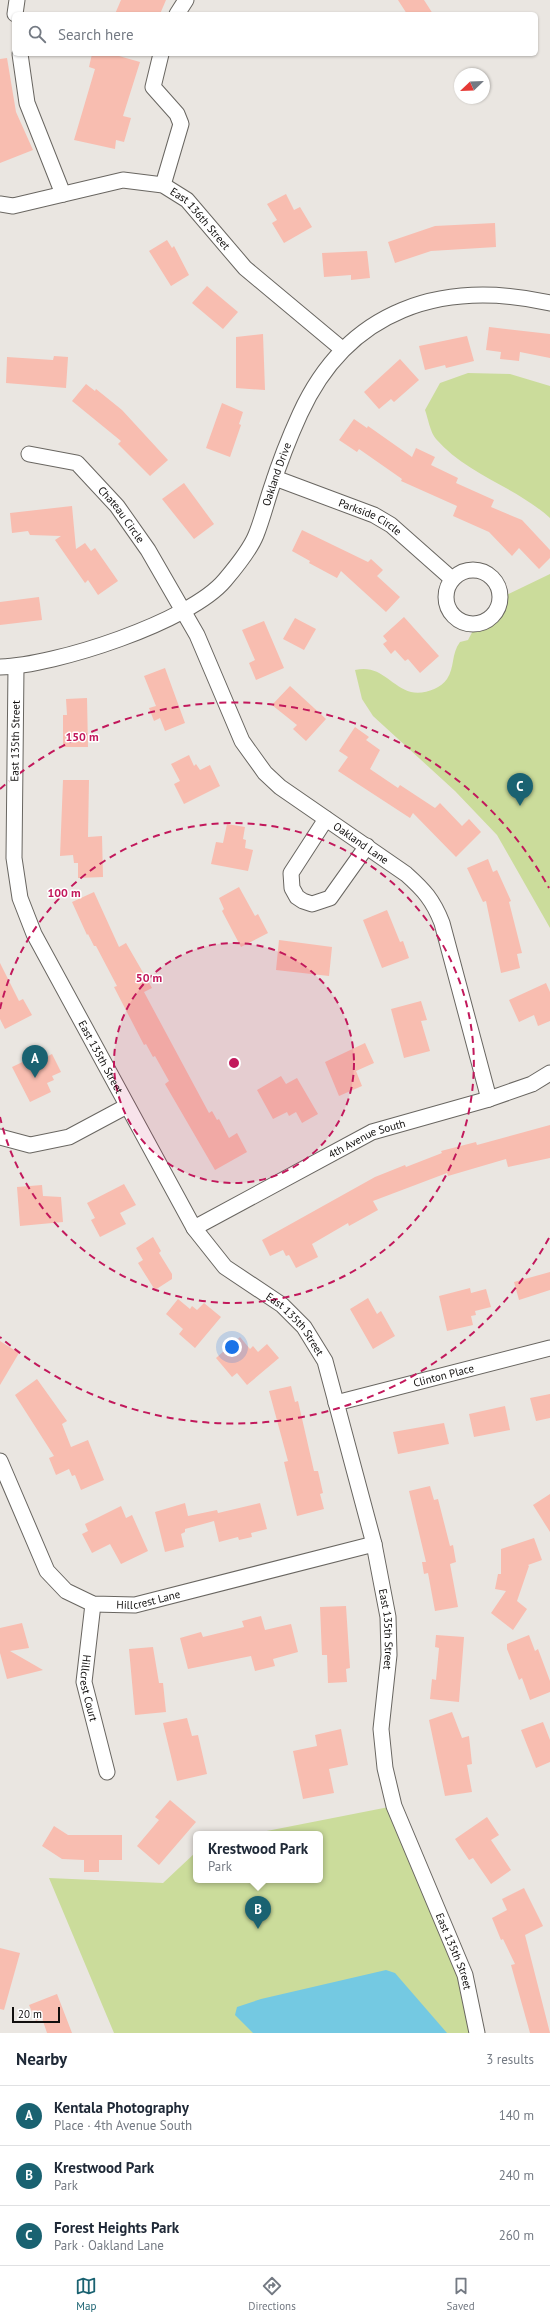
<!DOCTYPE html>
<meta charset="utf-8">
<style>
:root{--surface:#fff;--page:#f6f6f7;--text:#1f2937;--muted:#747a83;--line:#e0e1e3;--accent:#1a6271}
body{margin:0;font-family:"PT Sans",sans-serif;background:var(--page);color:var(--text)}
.compass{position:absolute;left:454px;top:68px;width:36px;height:36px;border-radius:50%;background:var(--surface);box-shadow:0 1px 3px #0004;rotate:247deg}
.scale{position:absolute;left:12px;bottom:10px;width:48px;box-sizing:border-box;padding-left:4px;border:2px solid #110f0e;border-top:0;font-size:11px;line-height:14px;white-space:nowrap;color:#110f0e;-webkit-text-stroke:3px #fff;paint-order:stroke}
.you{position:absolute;left:232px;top:1347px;width:14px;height:14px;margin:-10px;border:3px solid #fff;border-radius:50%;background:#1a73e8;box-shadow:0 0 0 6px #1a73e833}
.badge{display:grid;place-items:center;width:26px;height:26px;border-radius:50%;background:var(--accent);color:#fff;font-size:13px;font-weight:700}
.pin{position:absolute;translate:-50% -33px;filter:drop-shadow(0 1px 2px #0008)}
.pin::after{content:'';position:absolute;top:21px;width:14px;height:12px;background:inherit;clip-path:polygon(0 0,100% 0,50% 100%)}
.popup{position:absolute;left:193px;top:1831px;width:130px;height:52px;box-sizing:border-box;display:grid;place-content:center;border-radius:6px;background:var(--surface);filter:drop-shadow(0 1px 3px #0005);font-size:13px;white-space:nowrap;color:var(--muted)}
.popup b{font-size:15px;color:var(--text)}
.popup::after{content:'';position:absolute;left:50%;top:100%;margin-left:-8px;border:8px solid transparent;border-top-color:var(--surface)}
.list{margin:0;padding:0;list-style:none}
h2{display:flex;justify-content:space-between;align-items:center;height:52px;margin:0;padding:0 16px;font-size:17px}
h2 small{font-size:13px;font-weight:400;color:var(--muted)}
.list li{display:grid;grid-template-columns:26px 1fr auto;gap:12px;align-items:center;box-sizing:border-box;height:60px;padding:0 16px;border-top:1px solid var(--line)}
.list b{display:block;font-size:15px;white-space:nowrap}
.list p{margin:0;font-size:13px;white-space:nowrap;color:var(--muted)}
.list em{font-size:13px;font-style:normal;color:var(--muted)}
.icon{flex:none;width:22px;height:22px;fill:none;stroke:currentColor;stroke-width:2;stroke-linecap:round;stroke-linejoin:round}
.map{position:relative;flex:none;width:550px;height:2033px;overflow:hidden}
.search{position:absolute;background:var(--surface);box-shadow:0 1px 3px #0004;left:12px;right:12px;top:12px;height:44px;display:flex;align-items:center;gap:10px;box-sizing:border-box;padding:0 14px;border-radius:6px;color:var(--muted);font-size:15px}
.sheet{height:232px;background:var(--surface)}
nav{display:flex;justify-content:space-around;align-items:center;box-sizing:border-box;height:56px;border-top:1px solid var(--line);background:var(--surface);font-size:11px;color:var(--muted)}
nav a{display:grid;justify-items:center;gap:2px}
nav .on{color:var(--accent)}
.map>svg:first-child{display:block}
</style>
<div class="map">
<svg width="550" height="2033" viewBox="0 0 550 2033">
<rect width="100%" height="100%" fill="#eae6e1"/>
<g fill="#cbdc9b">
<path d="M468,373l42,1 40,12v132c-34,-31 -84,-44 -114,-79 -6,-7 -8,-21 -11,-29l15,-27z"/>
<path d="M550,574v354l-53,-93 -42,-44 -82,-75 -11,-17 -7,-29c26,-6 35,16 56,22 12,3 29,-3 36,-13 8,-12 4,-25 13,-37l8,-2 9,-17c13,-5 20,-11 23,-25z"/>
<path d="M394,1806l71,169 12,58h-363l-65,-155 114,5 33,-31v28h124v-46h-68z"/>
</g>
<path fill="#74c9e2" d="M386,1970l9,3 52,60h-194l-18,-18 2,-8 24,-8z"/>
<g fill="#f8bdb0">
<path d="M121,0h45l-6,14h-45z"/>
<path d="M398,0h26l9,14h-26z"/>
<path d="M92,54h20l28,8 -17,54 8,2 -7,24 -8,-2 -1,9 -41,-9 21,-71 -6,-2z"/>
<path d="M7,58l9,54 17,38 -33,13v-104z"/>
<path d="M286,194l8,16 6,-3 12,20 -28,16 -12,-20 5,-3 -10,-16z"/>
<path d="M495,223l1,24 -65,4 -36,12 -7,-21 47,-16z"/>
<path d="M167,240l5,8 2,-2 15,29 -18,11 -22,-35z"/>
<path d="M367,251l3,27 -19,2v-5l-27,2 -2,-24z"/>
<path d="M207,286l31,26 -15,17 -31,-26z"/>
<path d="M489,327l61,7v24l-30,-6 -1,9 -19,-2 1,-7 -15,-2z"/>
<path d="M263,334l2,56 -29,-2v-51z"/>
<path d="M467,336l7,25 -28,7 -1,-3 -20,5 -6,-24z"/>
<path d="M54,356l14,1 -2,31 -60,-5 1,-26 46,3z"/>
<path d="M400,359l19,21 -25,22 -3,-3 -12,10 -15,-17z"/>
<path d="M86,384l9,7 1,-2 26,21 46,50 -18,16 -32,-32 3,-3 -49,-40z"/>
<path d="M222,403l21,9 -4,12 2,1 -11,32 -24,-9z"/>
<path d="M354,419l13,9 1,-2 44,31 4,-9 19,9 -4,8 27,13 -2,5 38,17 -3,7 31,13 28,30v8l-11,11 -20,-21 -7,8 -23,-24 -36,-16 4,-10 -56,-25 1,-2 -43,-30 -2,3 -18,-12z"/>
<path d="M184,483l30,41 -20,15 -32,-40z"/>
<path d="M72,506l4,43 9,-6 6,8 4,-3 23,33 -20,14 -10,-15 -3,3 -30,-43 6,-4 -31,-1 -2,-4 -16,2 -2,-20z"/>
<path d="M302,530l66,32 3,-3 12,11 -6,6 23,21 -14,15 -45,-41 -4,7 -28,-15 1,-2 -18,-10z"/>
<path d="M39,597l3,23 -42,5v-23z"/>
<path d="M404,617l35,39 -19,17 -12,-14 -3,2 -10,-11 -4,4 -8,-10 4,-3 -4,-5z"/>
<path d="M295,618l21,11 -12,21 -21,-11z"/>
<path d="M264,621l20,47 -28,12 -7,-17 6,-3 -13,-30z"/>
<path d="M165,668l20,55 -20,8 -5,-13 -6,3 -5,-13 7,-2 -12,-30z"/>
<path d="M290,686l36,33 -20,22 -13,-12 4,-4 -25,-20z"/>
<path d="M87,698l1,49h-25v-32h4l-1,-16z"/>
<path d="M355,727l14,10 -3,3 14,10 -10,19 28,19 2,-3 35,23 5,-5 22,23 7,-7 12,13 -25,25 -43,-44 -3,5 -72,-47 10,-14 -9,-6z"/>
<path d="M189,755l5,11 2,-2 4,6 10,-5 10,21 -36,18 -10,-20 6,-3 -9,-17z"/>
<path d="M63,780h26l-1,57 14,-1 1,41 -25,1v-15h-4l-1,-8 -13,1z"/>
<path d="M227,824l18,3 -2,12 3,1 -1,8 8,2 -5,21 -37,-7 5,-22 7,1z"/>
<path d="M488,859l5,13 4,-2 14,31 -2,1 13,51 -5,1 3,14 -19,5 -15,-72 -3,1 -16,-34z"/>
<path d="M239,887l16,29 3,-2 10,19 -27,14 -19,-36 2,-2 -5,-11z"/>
<path d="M94,892l25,55 7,-4 26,45 -8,4 65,121 3,-2 5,9 2,-1 10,19 8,-5 10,19 -32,18 -50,-86 4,-3 -14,-25 -2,1 -7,-13 -2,1 -30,-58 3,-1 -21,-40h-2l-6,-12 -1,1 -15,-33z"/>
<path d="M387,910l13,32 3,-1 6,17 -27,10 -19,-48z"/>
<path d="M279,940l53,7 -3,29 -53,-6z"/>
<path d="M0,963l19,38 4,-2 9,16 -27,14 -5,-10z"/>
<path d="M546,983l4,9v29l-12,5 -4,-11 -15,7 -10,-22z"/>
<path d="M421,1001l6,19 -6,1 9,30 -26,7 -13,-49z"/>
<path d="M365,1043l9,20 -18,8 6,15 -23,10 -14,-34z"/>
<path d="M52,1054l9,18 -9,4 2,4 -7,3 4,9 -21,10 -18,-35 21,-10 3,5z"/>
<path d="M281,1076l5,8 11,-6 21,36 -16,9 -6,-11 -7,4 -2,-4 -14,7 -16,-29z"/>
<path d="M550,1125v33l-42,9 -2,-8 -58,17 -1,-3 -74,28 5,9 -29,16 -1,-3 -36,21 6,13 -22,11 -7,-13 -3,1 -3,-6 -13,6 -8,-16 113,-63 30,-12 1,2 36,-14 -1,-2 35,-9 1,3z"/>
<path d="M124,1184l12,21 -16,8 6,11 -26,13 -9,-17 4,-2 -8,-15z"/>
<path d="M42,1185l1,11 18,1 2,25 -43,4 -3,-39z"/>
<path d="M153,1237l8,14 -2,2 13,21v5l-17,11 -17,-27 5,-3 -7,-12z"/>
<path d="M550,1272v18l-31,10 -5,-18z"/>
<path d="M470,1288l1,5 15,-4 5,18 -16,4 1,4 -5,1 2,9 -26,6 -8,-35z"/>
<path d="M368,1298l9,16 4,-3 14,25 -22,13 -23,-40z"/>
<path d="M178,1299l12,10 2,-3 5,4 7,-7 17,14 -26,31 -16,-14 4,-5 -17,-15z"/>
<path d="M240,1337l10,12 3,-3 5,6 9,-8 12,14 -32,27 -10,-12 -5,4 -16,-19z"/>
<path d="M0,1341l19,12 -19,32z"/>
<path d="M37,1379l30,42 -5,3 9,23 17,-7 16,40 -23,10 -6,-15 -3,1 -3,-7 -13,6 -7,-17 5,-2 -39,-61z"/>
<path d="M291,1386l4,16 3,-1 16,70h4l5,22 -3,1 4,15 -27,7 -13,-54 4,-1 -19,-70z"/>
<path d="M550,1394v24l-14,3 -6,-23z"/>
<path d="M505,1406l5,24 -36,7 -5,-23z"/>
<path d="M444,1423l5,21 -51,10 -5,-22z"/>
<path d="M430,1486l4,14 4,-1 12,47 3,-1 3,17 -6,2 8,43 -23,4 -7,-38 -4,1 -2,-12h4l-17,-71z"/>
<path d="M550,1494v38l-17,-27z"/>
<path d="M185,1503l3,13 29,-6 1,3 42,-10 7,26 -16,4 1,4 -13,3 -1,-3 -19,5 -5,-21 -29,8v3l-4,2 3,13 -19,5 -10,-40z"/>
<path d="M121,1506l5,12 6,-3 16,36 -27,13 -11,-20 -18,9 -10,-19 6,-3 -3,-7z"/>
<path d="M534,1538l8,22 -14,5 1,1 -12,35 10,8 -14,21 -22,-17 15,-22 -11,-2 3,-15h3v-25z"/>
<path d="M346,1606l4,62 -4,1 1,13 -19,1 -1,-28h-5l-2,-48z"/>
<path d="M261,1616l4,14 26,-6 7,28 -25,7 2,7 -20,5 -4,-15 -63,13 -8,-31 21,-6 2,5 41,-10 -2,-6z"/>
<path d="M22,1623l7,25 -19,3 33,19 -36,9 -7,-26v-25z"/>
<path d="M436,1635l28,2 -5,65 -29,-3 2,-20 4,1 3,-32 -4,-1z"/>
<path d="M529,1635l6,16 3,-2 12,32v11l-20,8 -8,-22 -3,2 -12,-31v-5z"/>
<path d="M153,1647l6,36h4l3,29 -31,3 -6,-66z"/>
<path d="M452,1712l10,26 7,-2 3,28 -5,1 5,27 -27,4 -16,-76z"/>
<path d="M187,1718l5,18 6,-1 9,39 -30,7 -14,-58z"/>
<path d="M543,1722l7,18v22l-14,6 -15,-38z"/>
<path d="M341,1729l7,36 -19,4 5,24 -31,6 -10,-48 24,-5 -2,-11z"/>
<path d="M170,1800l26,22 -37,43 -22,-19 22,-26 -4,-3z"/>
<path d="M487,1817l12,18 -8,5 20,30 -20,14 -18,-26 -4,2 -14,-21z"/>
<path d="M54,1826l14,9h54v25h-23v12h-15v-12l-22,-1 -20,-13z"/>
<path d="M524,1888l19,38 -18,9 25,98h-20l-19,-68 4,-1 -12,-25 -2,1 -9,-22 15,-8 -5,-11z"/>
<path d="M0,1948l20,5 -16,57 -4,-1z"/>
<path d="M57,1994l15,39h-25l-5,-15 -6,3 -7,-16z"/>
</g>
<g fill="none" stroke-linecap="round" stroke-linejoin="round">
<defs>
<g id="street">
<path d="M15,14l2,-14"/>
<path d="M177,14l9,-14"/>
<path d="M20,54l7,49 36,91"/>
<path d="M161,54l-8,33 24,27 4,10 -18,61"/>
<path id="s1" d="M0,204l13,2 110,-26 40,5 24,15 58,68 97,81"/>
<path id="s2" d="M29,454l48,9 40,43 31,44 49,85 45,106 23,32 15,14 126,87c18,16 27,26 36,49l47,176"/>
<path id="s3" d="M275,478l99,37 17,10 61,54"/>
<circle cx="473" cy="597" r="27"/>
<path id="s4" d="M0,667c54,-1 190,-45 225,-87 11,-13 25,-30 31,-45 6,-15 10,-31 15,-46 8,-25 18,-51 29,-75 48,-105 142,-135 250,-111"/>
<path id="s5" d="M16,667l-2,191 6,40 14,36 160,294 31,39 57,38 22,22 21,34 49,183 14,73 1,38 -8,74 4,39 9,38 71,169 12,58"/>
<path d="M326,819l-35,54 1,15 5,9 6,4 9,3 18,-6 37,-52"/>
<path d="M0,1137l30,8 39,-8 58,-31"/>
<path id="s6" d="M194,1228l178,-96 117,-33 43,-15 18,-11"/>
<path id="s7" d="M336,1403l214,-55"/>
<path id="s8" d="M0,1461l47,110 19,20 27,13 42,1 239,-61"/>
<path id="s9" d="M93,1604l-9,78 23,90"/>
</g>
</defs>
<use href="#street" stroke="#696661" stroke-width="17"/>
<use href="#street" stroke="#fff" stroke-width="15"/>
</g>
<circle cx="234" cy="1063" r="120" fill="#c2185b" fill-opacity=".12"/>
<g fill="none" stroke="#c2185b" stroke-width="2" stroke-dasharray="7 5">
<circle cx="234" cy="1063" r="120"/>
<path d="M0 1009A240 240 0 1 1 0 1117"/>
<path d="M549 1238A360 360 0 0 1 0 1337M0 789A360 360 0 0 1 549 888"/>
</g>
<g text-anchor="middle" stroke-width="3" stroke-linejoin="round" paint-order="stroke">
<g font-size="11" fill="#110f0e" stroke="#fff">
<text dy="4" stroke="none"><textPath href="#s1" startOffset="217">East 136th Street</textPath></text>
<text dy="4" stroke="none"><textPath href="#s4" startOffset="364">Oakland Drive</textPath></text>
<text dy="4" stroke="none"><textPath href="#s2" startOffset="117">Chateau Circle</textPath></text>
<text dy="4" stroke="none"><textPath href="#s3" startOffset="103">Parkside Circle</textPath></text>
<text transform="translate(15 741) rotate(-89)" y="4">East 135th Street</text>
<text dy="4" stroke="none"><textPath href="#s2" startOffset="533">Oakland Lane</textPath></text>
<text dy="4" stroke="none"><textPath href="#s5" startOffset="410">East 135th Street</textPath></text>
<text dy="4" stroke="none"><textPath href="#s6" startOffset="195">4th Avenue South</textPath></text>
<text dy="4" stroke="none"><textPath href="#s5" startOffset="746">East 135th Street</textPath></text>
<text dy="4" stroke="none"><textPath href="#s7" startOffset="111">Clinton Place</textPath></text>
<text dy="4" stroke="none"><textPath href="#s8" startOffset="233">Hillcrest Lane</textPath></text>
<text dy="4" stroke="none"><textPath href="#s5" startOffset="1070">East 135th Street</textPath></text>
<text dy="4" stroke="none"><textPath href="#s9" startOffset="85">Hillcrest Court</textPath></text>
<text dy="4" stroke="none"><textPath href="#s5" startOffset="1406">East 135th Street</textPath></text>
</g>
</g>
<circle cx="234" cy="1063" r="6" fill="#c2185b" stroke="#fff" stroke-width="2"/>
<g font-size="12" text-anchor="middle" font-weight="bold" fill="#c2185b" stroke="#fff" stroke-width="3" stroke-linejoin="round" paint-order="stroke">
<text x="82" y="741">150 m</text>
<text x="64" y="897">100 m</text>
<text x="149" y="982">50 m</text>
</g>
</svg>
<svg class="compass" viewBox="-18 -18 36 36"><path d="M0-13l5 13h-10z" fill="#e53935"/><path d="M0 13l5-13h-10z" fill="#747a83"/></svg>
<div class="scale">20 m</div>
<div class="you"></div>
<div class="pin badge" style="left:35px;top:1078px">A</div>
<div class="pin badge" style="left:258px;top:1929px">B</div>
<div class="popup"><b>Krestwood Park</b>Park</div>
<div class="pin badge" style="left:520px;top:806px">C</div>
<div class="search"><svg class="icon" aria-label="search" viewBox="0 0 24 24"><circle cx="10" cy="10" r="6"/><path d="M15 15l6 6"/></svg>Search here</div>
</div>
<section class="sheet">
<h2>Nearby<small>3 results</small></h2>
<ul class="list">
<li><span class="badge">A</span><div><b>Kentala Photography</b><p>Place · 4th Avenue South</p></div><em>140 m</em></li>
<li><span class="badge">B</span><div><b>Krestwood Park</b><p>Park</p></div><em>240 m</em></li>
<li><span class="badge">C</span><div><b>Forest Heights Park</b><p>Park · Oakland Lane</p></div><em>260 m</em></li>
</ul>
</section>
<nav>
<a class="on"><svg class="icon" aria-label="map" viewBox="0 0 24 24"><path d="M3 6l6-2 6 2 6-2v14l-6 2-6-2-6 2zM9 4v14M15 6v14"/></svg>Map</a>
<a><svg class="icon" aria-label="directions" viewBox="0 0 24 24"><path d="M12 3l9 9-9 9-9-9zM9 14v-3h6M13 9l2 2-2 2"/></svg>Directions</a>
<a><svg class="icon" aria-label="saved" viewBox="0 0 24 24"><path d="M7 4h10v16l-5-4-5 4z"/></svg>Saved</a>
</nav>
